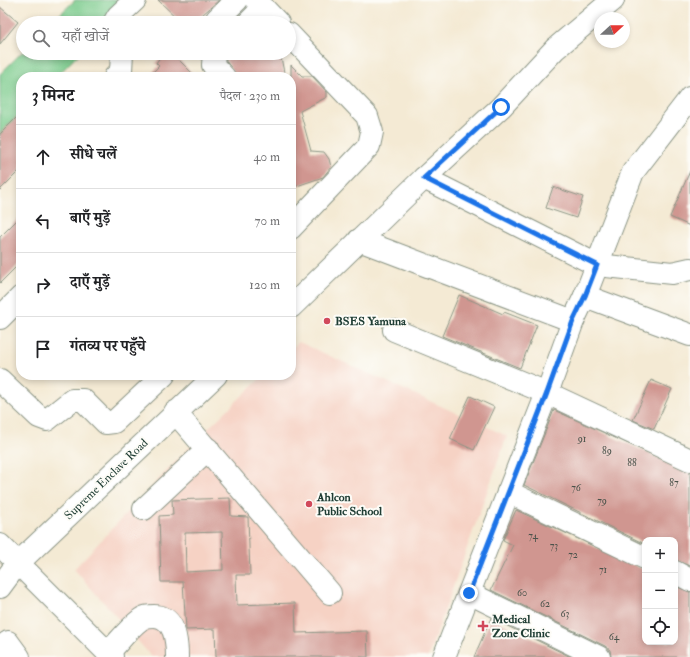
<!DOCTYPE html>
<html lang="hi">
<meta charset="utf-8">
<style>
:root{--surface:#fff;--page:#f2f2f2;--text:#202124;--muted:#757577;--line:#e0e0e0}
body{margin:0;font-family:"IM FELL Double Pica","Noto Serif Devanagari",serif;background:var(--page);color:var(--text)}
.controls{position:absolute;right:12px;bottom:12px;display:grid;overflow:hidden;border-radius:8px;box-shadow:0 2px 6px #0003}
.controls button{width:36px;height:36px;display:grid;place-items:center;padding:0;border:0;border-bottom:1px solid var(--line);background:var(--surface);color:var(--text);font:20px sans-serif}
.compass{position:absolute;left:594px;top:12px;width:36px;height:36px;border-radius:50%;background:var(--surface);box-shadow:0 2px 6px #0003;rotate:69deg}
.stop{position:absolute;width:12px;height:12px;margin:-9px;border:3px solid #1a73e8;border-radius:50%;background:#fff}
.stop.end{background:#1a73e8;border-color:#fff;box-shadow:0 1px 4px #0008}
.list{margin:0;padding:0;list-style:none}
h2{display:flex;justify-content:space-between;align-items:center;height:52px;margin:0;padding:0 16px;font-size:17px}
h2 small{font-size:13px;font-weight:400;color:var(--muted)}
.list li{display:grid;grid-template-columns:26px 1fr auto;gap:12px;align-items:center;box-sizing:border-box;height:64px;padding:0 16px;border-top:1px solid var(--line)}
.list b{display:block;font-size:15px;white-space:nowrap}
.list em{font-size:13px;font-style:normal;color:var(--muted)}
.icon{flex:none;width:22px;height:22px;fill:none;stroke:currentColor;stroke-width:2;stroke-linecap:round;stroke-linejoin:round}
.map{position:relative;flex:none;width:690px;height:657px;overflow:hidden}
.search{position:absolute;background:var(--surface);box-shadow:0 2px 6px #0003;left:16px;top:16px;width:280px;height:44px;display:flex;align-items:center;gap:10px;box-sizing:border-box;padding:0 14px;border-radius:22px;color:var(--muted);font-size:15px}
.panel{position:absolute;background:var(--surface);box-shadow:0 2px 6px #0003;left:16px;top:72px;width:280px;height:308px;border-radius:16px}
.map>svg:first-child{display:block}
</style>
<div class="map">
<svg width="690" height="657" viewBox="0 0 690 657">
<rect width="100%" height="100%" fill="#fdfcf7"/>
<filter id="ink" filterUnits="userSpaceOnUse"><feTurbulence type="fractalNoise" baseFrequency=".025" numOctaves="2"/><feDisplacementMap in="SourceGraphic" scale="8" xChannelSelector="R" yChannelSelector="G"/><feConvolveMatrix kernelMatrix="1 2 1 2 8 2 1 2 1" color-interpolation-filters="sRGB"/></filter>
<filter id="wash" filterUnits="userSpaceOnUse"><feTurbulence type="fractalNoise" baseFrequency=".012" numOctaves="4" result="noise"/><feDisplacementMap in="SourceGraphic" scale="16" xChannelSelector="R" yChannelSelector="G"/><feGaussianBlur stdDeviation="0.9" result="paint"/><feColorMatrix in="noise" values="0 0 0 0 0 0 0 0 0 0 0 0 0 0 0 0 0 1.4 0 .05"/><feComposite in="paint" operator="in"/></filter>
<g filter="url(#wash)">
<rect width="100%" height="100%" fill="#f4ead4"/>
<path fill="#f6d2c4" d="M299,342l208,94 -79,221h-276l-78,-88 124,-131 66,-63h27v-26z"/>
<g fill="#79ca8b" stroke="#4c8460">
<path d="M75,0h57l-23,23h-58z"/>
<path d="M23,51v2h57l-24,24h-35v35l-21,22v-60z"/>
</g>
<g id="blocks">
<g fill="#d09690" fill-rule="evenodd">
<path d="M158,0h61l-26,23h-11z"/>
<path d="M0,7l18,15 -18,22z"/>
<path d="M163,53h9l24,24h-48l11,-11 -3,-3z"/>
<path d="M226,53h54l5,24h-41l-8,-2 -10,-14z"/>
<path d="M291,65l11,11h10l15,16v5l-27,14 11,40 13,1 5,7 2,8 -8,10 -32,11z"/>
<path d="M21,113v56l-21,21v-56z"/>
<path d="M690,171v55l-20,-9z"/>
<path d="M553,187l30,10 -7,21 -30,-10z"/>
<path d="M21,216v46l-21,21v-46z"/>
<path d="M459,295l44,19 1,-2 33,13 -17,43 -78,-32z"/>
<path d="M651,380l21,9 -18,40 -21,-9z"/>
<path d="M470,396l24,11 -20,43 -24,-11z"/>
<path d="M554,410l136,62v94l-15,-6v-20h-30v4l-121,-59z"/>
<path d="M230,498l1,18 17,1 2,58h-14l1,30 58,-2 1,30 71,-2 1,26h-152l-1,-28 -29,1 -3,-48h-22l-2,-66 14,-1 -1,-15zM222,532l1,38 -37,2 -1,-39z"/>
<path d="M516,510l129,60v72h30v-56l15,6v65h-79l-1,-7 -5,-4 -114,-56 22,-45 -10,-5z"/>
<path d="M491,618l80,39h-97z"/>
</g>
</g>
</g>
<g filter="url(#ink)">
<use href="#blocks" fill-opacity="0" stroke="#8a9484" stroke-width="1"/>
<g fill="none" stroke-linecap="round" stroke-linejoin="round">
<defs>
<g id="minor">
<path d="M256,0l22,23"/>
<path d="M114,23l4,-7 17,-16"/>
<path d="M217,23v-4l20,-19"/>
<path d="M248,23l15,-15"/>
<path d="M289,34l78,82 5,16 -3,14 -78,82"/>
<path d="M214,53l-1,12 11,12"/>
<path d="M115,77l6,-6 1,-18"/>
<path d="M424,178l173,87 75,8 18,-4"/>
<path d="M359,240l214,81"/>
<path d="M585,296l105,39"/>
<path d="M291,307l133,-129 77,-71 54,-58 58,-49"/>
<path d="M0,318l21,-21"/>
<path d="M394,330l153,63 143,67"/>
<path d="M0,380l39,37 8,3 25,-20h11l23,23 8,-1 50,-47"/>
<path d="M175,412l155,181"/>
<path d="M508,492l137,66"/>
<path d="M144,509l64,-60"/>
<path d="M0,545l112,112"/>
<path d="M675,572l15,8"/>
<path d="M0,587l17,-23 199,-189"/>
<path d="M469,593l130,64"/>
<path d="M0,649l8,-7 11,15"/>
<path d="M108,653c10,-10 20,-24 32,-33 4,-4 9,-4 14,-4 21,0 23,26 23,41"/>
<path d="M444,657l103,-264 26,-72 12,-25 48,-124 57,-74"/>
</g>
</defs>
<use href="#minor" stroke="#8a9484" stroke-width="24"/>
<use href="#minor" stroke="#fff" stroke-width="22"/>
</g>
</g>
<g fill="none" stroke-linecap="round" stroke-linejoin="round" filter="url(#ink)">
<path stroke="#1a73e8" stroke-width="5" d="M469,593l78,-200 26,-72 12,-25 12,-31 -173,-87 77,-71"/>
</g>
<g fill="#d1495b" stroke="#fdfcf7" stroke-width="1.5">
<circle cx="327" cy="321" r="4"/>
<circle cx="309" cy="504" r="4"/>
<path d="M481 620h4v4h4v4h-4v4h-4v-4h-4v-4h4z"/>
</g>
<g text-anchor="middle" stroke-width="4" stroke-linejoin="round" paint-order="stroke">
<g font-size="10" fill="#4b534b">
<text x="582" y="442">91</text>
<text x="607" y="454">89</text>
<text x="632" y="466">88</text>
<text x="674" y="486">87</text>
<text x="576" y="491">76</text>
<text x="602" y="504">79</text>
<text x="533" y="539">74</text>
<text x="554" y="549">73</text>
<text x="573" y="558">72</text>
<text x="603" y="573">71</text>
<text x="522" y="596">60</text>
<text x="545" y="607">62</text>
<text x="565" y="617">63</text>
<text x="614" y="640">64</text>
</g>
<g font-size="12" font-weight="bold" fill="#1f3d34" stroke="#fdfcf7" text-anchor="start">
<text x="335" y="325">BSES Yamuna</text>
<text x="317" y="501">Ahlcon<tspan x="317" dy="14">Public School</tspan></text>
<text x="492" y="623">Medical<tspan x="492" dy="14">Zone Clinic</tspan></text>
</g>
<g font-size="12" fill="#1f3d34" stroke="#fdfcf7">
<text transform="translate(106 479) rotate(-44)" y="4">Supreme Enclave Road</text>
</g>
</g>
</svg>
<div class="controls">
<button>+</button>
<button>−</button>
<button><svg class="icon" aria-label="locate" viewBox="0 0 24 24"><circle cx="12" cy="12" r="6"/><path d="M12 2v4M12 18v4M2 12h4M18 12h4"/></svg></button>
</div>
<svg class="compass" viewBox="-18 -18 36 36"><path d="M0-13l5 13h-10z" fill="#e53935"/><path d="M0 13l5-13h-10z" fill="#757577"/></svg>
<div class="stop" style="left:501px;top:107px"></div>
<div class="stop end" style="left:469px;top:593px"></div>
<div class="search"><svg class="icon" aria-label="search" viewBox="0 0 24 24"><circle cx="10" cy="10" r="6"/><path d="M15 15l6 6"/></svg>यहाँ खोजें</div>
<section class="panel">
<h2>3 मिनट<small>पैदल · 230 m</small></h2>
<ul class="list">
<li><svg class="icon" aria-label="ahead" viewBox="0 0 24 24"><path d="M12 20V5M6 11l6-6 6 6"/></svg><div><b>सीधे चलें</b></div><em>40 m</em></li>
<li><svg class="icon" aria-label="left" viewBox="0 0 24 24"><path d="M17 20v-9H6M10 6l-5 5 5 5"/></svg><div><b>बाएँ मुड़ें</b></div><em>70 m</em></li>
<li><svg class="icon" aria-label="right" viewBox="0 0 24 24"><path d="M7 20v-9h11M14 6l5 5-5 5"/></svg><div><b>दाएँ मुड़ें</b></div><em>120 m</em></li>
<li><svg class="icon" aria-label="arrive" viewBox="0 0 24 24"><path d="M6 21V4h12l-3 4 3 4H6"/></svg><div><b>गंतव्य पर पहुँचे</b></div></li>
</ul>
</section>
</div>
